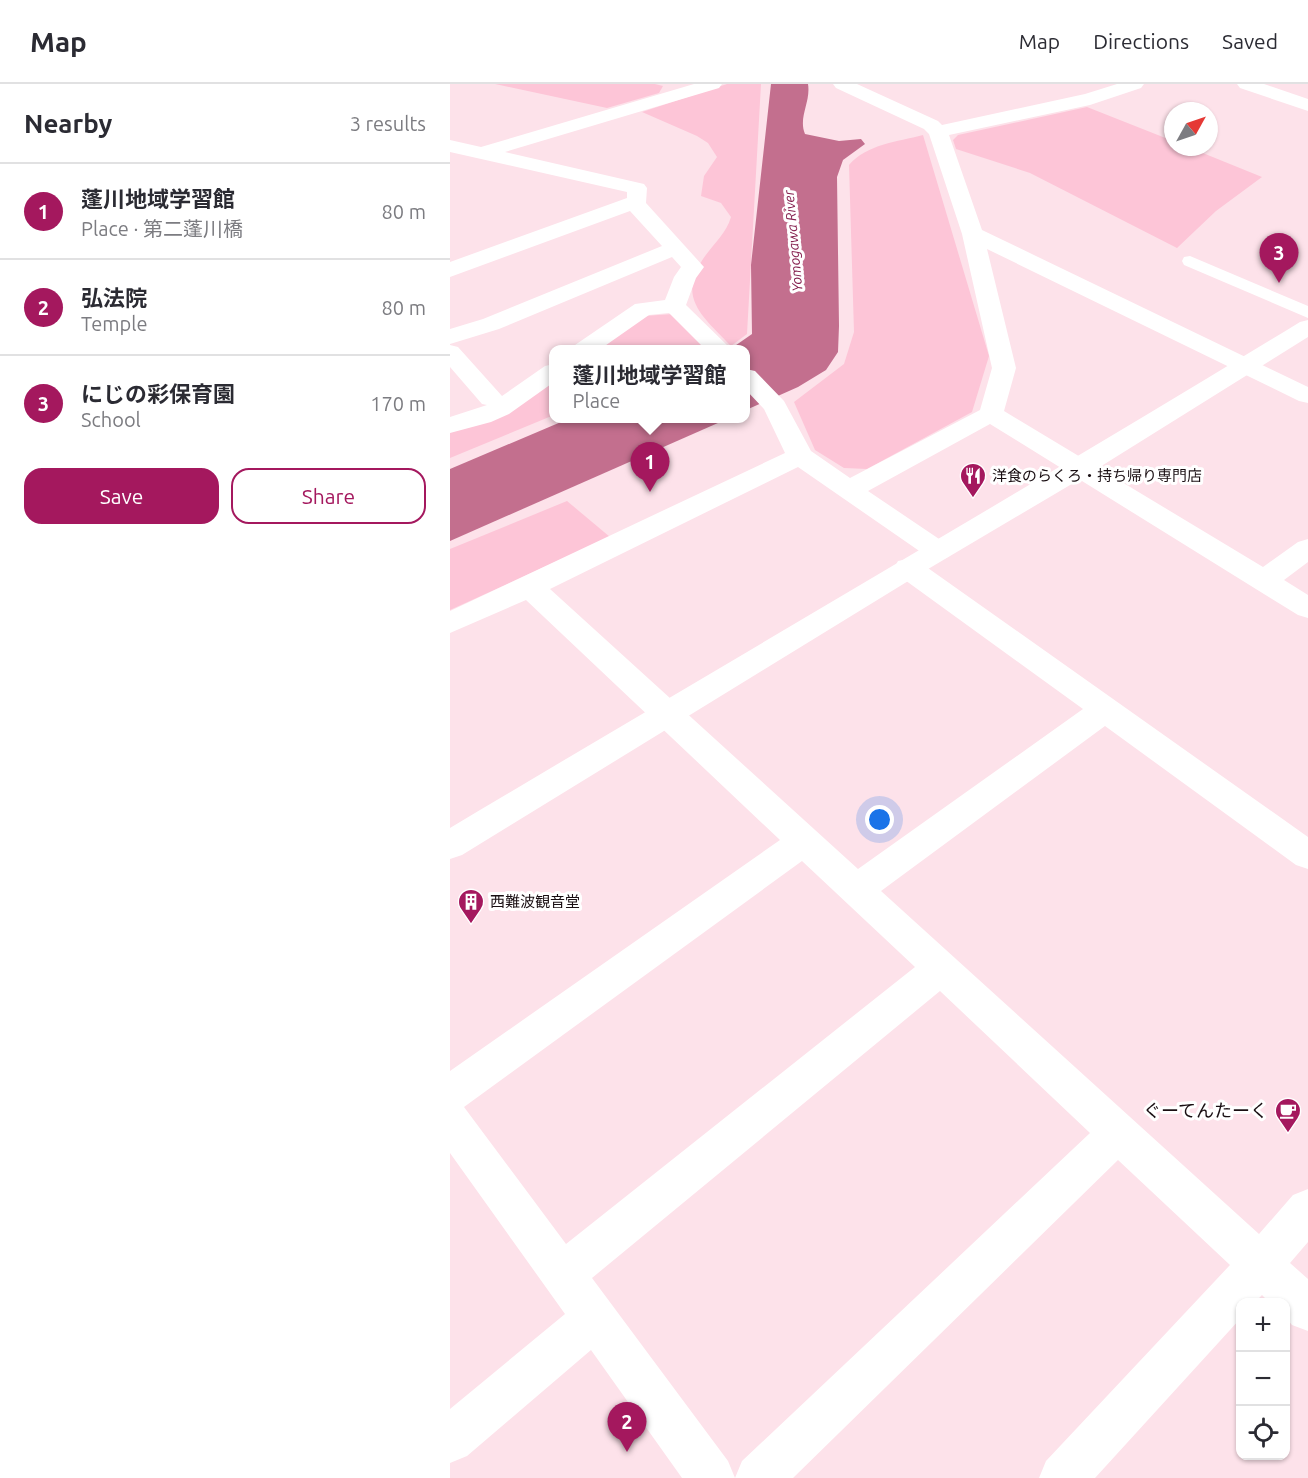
<!DOCTYPE html>
<meta charset="utf-8">
<style>
:root{--surface:#fff;--page:#f7f7f7;--text:#2b2b33;--muted:#7c7c81;--line:#e1e1e2;--accent:#a4185e}
body{margin:0;font-family:Ubuntu,"Noto Sans JP",sans-serif;background:var(--page);color:var(--text)}
.controls{position:absolute;right:18px;bottom:18px;display:grid;overflow:hidden;border-radius:12px;box-shadow:0 2px 4px #0004}
.controls button{width:54px;height:54px;display:grid;place-items:center;padding:0;border:0;border-bottom:2px solid var(--line);background:var(--surface);color:var(--text);font:30px sans-serif}
.compass{position:absolute;left:714px;top:18px;width:54px;height:54px;border-radius:50%;background:var(--surface);box-shadow:0 2px 4px #0004;rotate:50deg}
.you{position:absolute;left:430px;top:736px;width:21px;height:21px;margin:-15px;border:4px solid #fff;border-radius:50%;background:#1a73e8;box-shadow:0 0 0 9px #1a73e833}
.badge{display:grid;place-items:center;width:39px;height:39px;border-radius:50%;background:var(--accent);color:#fff;font-size:20px;font-weight:700}
.pin{position:absolute;translate:-50% -50px;filter:drop-shadow(0 2px 3px #0008)}
.pin::after{content:'';position:absolute;top:32px;width:21px;height:18px;background:inherit;clip-path:polygon(0 0,100% 0,50% 100%)}
.popup{position:absolute;left:99px;top:261px;width:201px;height:78px;box-sizing:border-box;display:grid;place-content:center;border-radius:12px;background:var(--surface);filter:drop-shadow(0 2px 4px #0005);font-size:20px;white-space:nowrap;color:var(--muted)}
.popup b{font-size:22px;color:var(--text)}
.popup::after{content:'';position:absolute;left:50%;top:100%;margin-left:-12px;border:12px solid transparent;border-top-color:var(--surface)}
.list{margin:0;padding:0;list-style:none}
h2{display:flex;justify-content:space-between;align-items:center;height:78px;margin:0;padding:0 24px;font-size:26px}
h2 small{font-size:20px;font-weight:400;color:var(--muted)}
.list li{display:grid;grid-template-columns:39px 1fr auto;gap:18px;align-items:center;box-sizing:border-box;height:96px;padding:0 24px;border-top:2px solid var(--line)}
.list b{display:block;font-size:22px;white-space:nowrap}
.list p{margin:0;font-size:20px;white-space:nowrap;color:var(--muted)}
.list em{font-size:20px;font-style:normal;color:var(--muted)}
.actions{display:flex;gap:12px;padding:18px 24px}
.actions a{flex:1;padding:14px 0;border:2px solid var(--accent);border-radius:18px;text-align:center;font-size:21px;color:var(--accent)}
.actions .main{background:var(--accent);color:#fff}
.icon{flex:none;width:33px;height:33px;fill:none;stroke:currentColor;stroke-width:2;stroke-linecap:round;stroke-linejoin:round}
.map{position:relative;flex:none;width:858px;height:1394px;overflow:hidden}
header{display:flex;align-items:center;gap:36px;box-sizing:border-box;height:84px;padding:0 30px;background:var(--surface);border-bottom:2px solid var(--line)}
header strong{font-size:28px}
nav{display:flex;gap:33px;margin-inline-start:auto;font-size:21px}
main{display:flex}
aside{flex:1;background:var(--surface)}
.map>svg:first-child{display:block}
</style>
<header>
<strong>Map</strong>
<nav><a>Map</a><a>Directions</a><a>Saved</a></nav>
</header>
<main>
<aside>
<h2>Nearby<small>3 results</small></h2>
<ul class="list">
<li><span class="badge">1</span><div><b>蓬川地域学習館</b><p>Place · 第二蓬川橋</p></div><em>80 m</em></li>
<li><span class="badge">2</span><div><b>弘法院</b><p>Temple</p></div><em>80 m</em></li>
<li><span class="badge">3</span><div><b>にじの彩保育園</b><p>School</p></div><em>170 m</em></li>
</ul>
<div class="actions"><a class="main">Save</a><a>Share</a></div>
</aside>
<div class="map">
<svg width="858" height="1394" viewBox="0 0 858 1394">
<rect width="100%" height="100%" fill="#fde2ea"/>
<g fill="#fdc5d7">
<path d="M45,0h160l8,2 -4,7 -52,15z"/>
<path d="M277,0h34l-14,250 -16,12c-26,-28 -55,-47 -28,-87 10,-15 23,-25 28,-42l-10,-14 -20,-7 3,-20 13,-19 -9,-14 -11,-7 -55,-24z"/>
<path d="M637,23l86,34v6h15l74,30 -46,34 -39,37 -147,-75 -74,-24 -3,-9 5,-5z"/>
<path d="M473,51l66,221 -17,56 -105,57 -23,-1 -29,-18 -21,-48 50,-38 10,-32 -5,-167c18,-21 48,-23 74,-30z"/>
<path d="M223,230l30,31 -3,5h-103l47,-34z"/>
<path d="M104,296v35l-104,43v-26z"/>
<path d="M117,417l43,36 -160,73v-61z"/>
</g>
<g fill="#c36f8e">
<path d="M321,0h37c3,18 -10,33 -3,50l34,7 22,-2 4,5 -22,16 -6,17 2,149 -1,26 -12,18 -28,17 -52,23v-60h-17l23,-16 -1,-69z"/>
<path d="M118,335h159l-277,122v-72z"/>
</g>
<g fill="none" stroke-linecap="round" stroke-linejoin="round">
<path fill="#fff" fill-rule="evenodd" d="M740,172l118,50v12l-124,-53 -2,-4 2,-4z"/>
<g fill="#fff" fill-rule="evenodd">
<path d="M244,0h28l-3,4 -214,64 139,32 3,4 -1,15 58,64 -8,11 -10,27 46,45h-26l-37,-37 -20,2 -50,35h-28l4,-5 60,-41 30,-4 9,-23 7,-10 -9,-10 -173,72 -49,15v-15l33,-10 179,-73 -32,-35 -180,66v-15l177,-64v-6l-177,-40v-12l31,7z"/>
<path d="M383,0h24l81,37 4,4 143,-31 32,-10h27l-3,4 -51,17 -141,30 33,95 326,157v16l-9,-2 -312,-152 29,119 -12,43 259,156 35,-25 10,-3v23l-24,18 24,15v23l-10,-3 -308,-191 -122,67 80,54 4,6 -4,6 -10,3 -10,-3 -130,-90 -248,122 308,280 225,-160 -185,-134 -4,-7 4,-7 10,-2 10,2 390,276v32l-12,-4 -191,-139 -224,165 378,343 34,-39 15,-6v53l-18,21 18,16v52l-16,-6 -6,-7v-16h-17l-7,-7 -7,7h-15v17l-145,159h-56l7,-17 184,-196 -112,-105 -325,318h-58l7,-17 348,-328 -150,-142 -348,287 136,183 7,17h-53l-91,-128 -124,106 -17,7v-54l115,-95 -115,-161v-82l330,-231 -254,-240 -76,33v-22l335,-158 -21,-44 -18,-19v-21l9,2 29,30 27,50 39,27 130,-68 12,-42 -30,-134 -33,-100 -5,-5 -88,-41zM352,777l113,106 -349,277 -102,-137z"/>
<path d="M787,0h27l44,15v12l-68,-23z"/>
<path d="M0,261l8,2 44,49 43,-30 9,-2v18l-45,32 -18,8 -41,11v-16l37,-12 -5,-1 -32,-37z"/>
</g>
<path fill="#fff" fill-rule="evenodd" d="M858,236v17l-221,138 -169,100 -456,280 -12,4v-31c283,-169 568,-334 850,-506z"/>
</g>
<defs>
<symbol id="restaurant-pin" viewBox="-11 -11 22 30"><path d="M0 17L-7.5 6A9.5 9.5 0 1 1 7.5 6Z" fill="#a4185e" stroke="#fff"/><path d="M-5-6h1v4h1v-4h1v4h1v-4h1v5L-1.5 .5V6h-2V.5L-5-1ZM5-6V6H3V1.5H1.5Q1.5-4 5-6Z" fill="#fff"/></symbol>
<symbol id="building-pin" viewBox="-11 -11 22 30"><path d="M0 17L-7.5 6A9.5 9.5 0 1 1 7.5 6Z" fill="#a4185e" stroke="#fff"/><path d="M-4-6H4V6H1V3H-1V6H-4ZM-2.5-4.3h1.7v1.8h-1.7ZM.8-4.3h1.7v1.8H.8ZM-2.5-1h1.7V.8h-1.7ZM.8-1h1.7V.8H.8Z" fill="#fff"/></symbol>
<symbol id="cafe-pin" viewBox="-11 -11 22 30"><path d="M0 17L-7.5 6A9.5 9.5 0 1 1 7.5 6Z" fill="#a4185e" stroke="#fff"/><path d="M-5.5-4.5H6V0H3Q3 3.5 0 3.5H-2.5Q-5.5 3.5-5.5 0ZM3-3.2v2h1.7v-2ZM-6 4.5H4V6H-6Z" fill="#fff"/></symbol>
</defs>
<g fill-rule="evenodd">
<use href="#restaurant-pin" x="508" y="377" width="30" height="40"/>
<use href="#building-pin" x="6" y="803" width="30" height="40"/>
<use href="#cafe-pin" x="823" y="1012" width="30" height="40"/>
</g>
<g text-anchor="middle" stroke-width="6" stroke-linejoin="round" paint-order="stroke">
<g font-size="14" font-style="italic" fill="#85204f" stroke="#fff">
<text transform="translate(343 157) rotate(-95)" y="5">Yomogawa River</text>
</g>
<g font-size="15" fill="#190e12" stroke="#fff" text-anchor="start">
<text x="542" y="397">洋食のらくろ・持ち帰り専門店</text>
<text x="40" y="823">西難波観音堂</text>
</g>
<g font-size="18" fill="#190e12" stroke="#fff" text-anchor="end">
<text x="818" y="1033">ぐーてんたーく</text>
</g>
</g>
</svg>
<div class="controls">
<button>+</button>
<button>−</button>
<button><svg class="icon" aria-label="locate" viewBox="0 0 24 24"><circle cx="12" cy="12" r="6"/><path d="M12 2v4M12 18v4M2 12h4M18 12h4"/></svg></button>
</div>
<svg class="compass" viewBox="-18 -18 36 36"><path d="M0-13l5 13h-10z" fill="#e53935"/><path d="M0 13l5-13h-10z" fill="#7c7c81"/></svg>
<div class="you"></div>
<div class="pin badge" style="left:200px;top:408px">1</div>
<div class="popup"><b>蓬川地域学習館</b>Place</div>
<div class="pin badge" style="left:177px;top:1368px">2</div>
<div class="pin badge" style="left:829px;top:199px">3</div>
</div>
</main>
